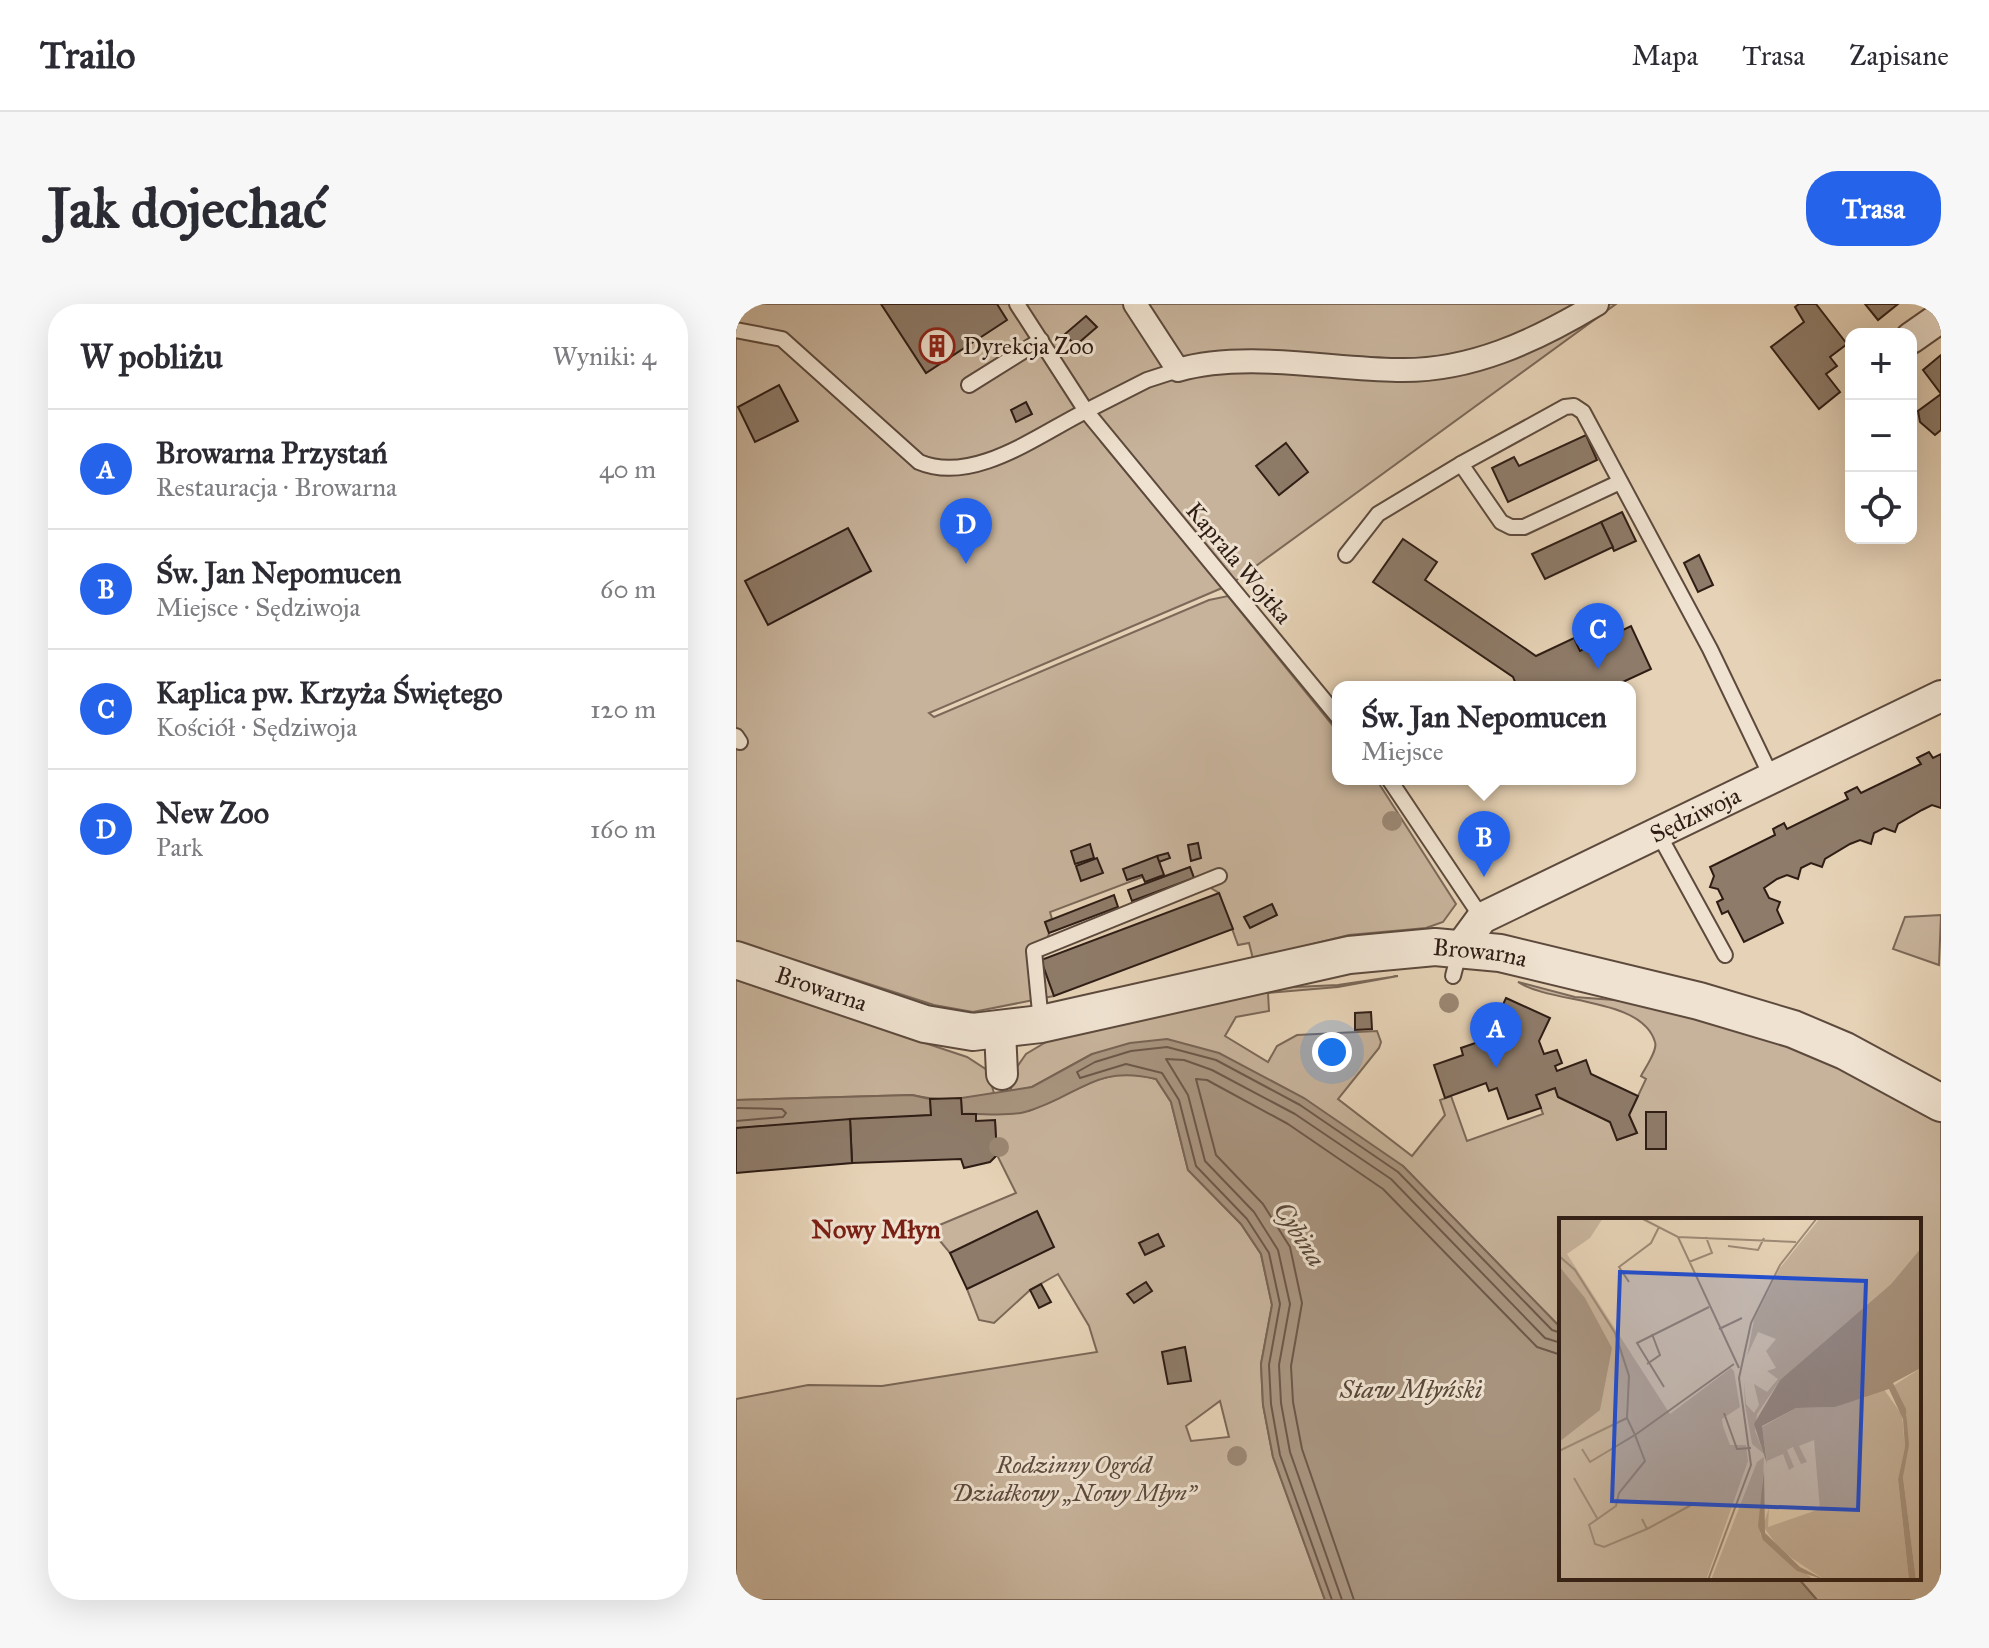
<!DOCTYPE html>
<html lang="pl">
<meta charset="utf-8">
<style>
:root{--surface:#fff;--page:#f7f7f7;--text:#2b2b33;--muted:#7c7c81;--line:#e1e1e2;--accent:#2563eb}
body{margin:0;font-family:"IM FELL Great Primer",serif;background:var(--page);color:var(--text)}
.controls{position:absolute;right:24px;top:24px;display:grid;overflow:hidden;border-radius:16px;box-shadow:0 8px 32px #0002}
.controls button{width:72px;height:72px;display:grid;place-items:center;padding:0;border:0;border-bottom:2px solid var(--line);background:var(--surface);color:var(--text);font:40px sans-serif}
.you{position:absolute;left:596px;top:748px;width:28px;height:28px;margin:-20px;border:6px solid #fff;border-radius:50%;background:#1a73e8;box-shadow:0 0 0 12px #1a73e833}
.badge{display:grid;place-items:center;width:52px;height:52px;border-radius:50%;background:var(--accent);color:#fff;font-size:26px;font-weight:700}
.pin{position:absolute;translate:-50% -66px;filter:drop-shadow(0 2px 4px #0008)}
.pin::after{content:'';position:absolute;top:42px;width:28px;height:24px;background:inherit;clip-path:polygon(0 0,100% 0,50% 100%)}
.popup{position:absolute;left:596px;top:377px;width:304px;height:104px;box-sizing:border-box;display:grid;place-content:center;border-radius:16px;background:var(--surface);filter:drop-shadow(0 2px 6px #0005);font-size:26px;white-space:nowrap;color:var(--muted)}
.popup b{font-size:30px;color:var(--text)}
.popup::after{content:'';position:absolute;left:50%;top:100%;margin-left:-16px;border:16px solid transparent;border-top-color:var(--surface)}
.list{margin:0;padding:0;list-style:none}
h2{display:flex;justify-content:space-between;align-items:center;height:104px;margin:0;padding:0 32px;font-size:34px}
h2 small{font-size:26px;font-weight:400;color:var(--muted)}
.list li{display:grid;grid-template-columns:52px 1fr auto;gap:24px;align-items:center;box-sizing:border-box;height:120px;padding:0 32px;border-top:2px solid var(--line)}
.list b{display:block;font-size:30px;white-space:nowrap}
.list p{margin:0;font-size:26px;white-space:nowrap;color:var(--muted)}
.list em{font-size:26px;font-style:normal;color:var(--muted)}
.icon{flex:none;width:44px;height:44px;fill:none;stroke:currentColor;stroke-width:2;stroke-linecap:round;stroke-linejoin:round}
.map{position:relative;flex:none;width:1205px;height:1296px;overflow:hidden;border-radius:32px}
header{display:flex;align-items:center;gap:48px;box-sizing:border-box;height:112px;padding:0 40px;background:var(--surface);border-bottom:2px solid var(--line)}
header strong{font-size:38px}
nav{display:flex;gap:44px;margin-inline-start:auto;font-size:28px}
.intro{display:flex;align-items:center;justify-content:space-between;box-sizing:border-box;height:192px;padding:0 48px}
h1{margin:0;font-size:56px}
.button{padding:20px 36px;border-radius:32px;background:var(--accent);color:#fff;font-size:28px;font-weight:700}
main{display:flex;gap:48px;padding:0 48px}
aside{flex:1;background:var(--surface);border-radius:32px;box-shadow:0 8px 32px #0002}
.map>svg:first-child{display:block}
</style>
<header>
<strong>Trailo</strong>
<nav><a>Mapa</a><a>Trasa</a><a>Zapisane</a></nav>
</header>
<div class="intro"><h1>Jak dojechać</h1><a class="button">Trasa</a></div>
<main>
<aside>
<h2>W pobliżu<small>Wyniki: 4</small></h2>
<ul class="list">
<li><span class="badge">A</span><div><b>Browarna Przystań</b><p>Restauracja · Browarna</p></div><em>40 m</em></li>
<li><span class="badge">B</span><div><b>Św. Jan Nepomucen</b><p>Miejsce · Sędziwoja</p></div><em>60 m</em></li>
<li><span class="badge">C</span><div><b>Kaplica pw. Krzyża Świętego</b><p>Kościół · Sędziwoja</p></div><em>120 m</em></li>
<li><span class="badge">D</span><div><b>New Zoo</b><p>Park</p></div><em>160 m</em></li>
</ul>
</aside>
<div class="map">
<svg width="1205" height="1296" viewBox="0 0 1205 1296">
<rect width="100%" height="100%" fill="#e6d2b6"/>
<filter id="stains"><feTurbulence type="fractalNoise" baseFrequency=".0025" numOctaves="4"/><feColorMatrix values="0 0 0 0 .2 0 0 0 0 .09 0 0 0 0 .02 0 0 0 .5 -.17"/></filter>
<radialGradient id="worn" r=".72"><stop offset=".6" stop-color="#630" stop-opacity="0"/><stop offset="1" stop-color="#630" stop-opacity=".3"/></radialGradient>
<g fill="#c7b39b" stroke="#7b6858" stroke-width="2" fill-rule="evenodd">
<path d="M0,0h880l-382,278 -121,-150 -12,10 121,146 -293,125 5,4 275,-117 19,-4 110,136v47h38l80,125 -13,18 -17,6 -77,7 -96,24 -4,-16 -11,2 -19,-52 -25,-15 -4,-11 -34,12 -3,-6 -103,39 2,7 -7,3 4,11 -8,27 13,36 -81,16 -39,-7 -198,-64z"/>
<path d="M1205,611l-2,50 -46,-16 12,-32z"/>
<path d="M662,672l-60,11 -70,6 1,18 -33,6 -11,19 43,26 9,-16 20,-11 80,-4 4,11 -2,6 -41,51 74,57 33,-41 -5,-15 11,-4 16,45 76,-27 -7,-19 19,-7 3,9 52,25 7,18 20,-7 -8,-18 17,-36 -5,-3c4,-8 17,-26 14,-34 -13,-45 -104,-38 -137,-60l57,15 65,5 145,38 156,77v483h-124l-19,-22h121v-358h-358v108l-158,-162 -311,-112 -60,33 -22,5 7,-25 9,-13 37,-22 210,-44 65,-3z"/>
<path d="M0,676l231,77 20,13 7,23c-25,8 -57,8 -82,2l-176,5z"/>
<path d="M391,768l29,7 15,23 17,68 53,54 20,30 11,51 -11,59 2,41 10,52 52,143h-589v-201l72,-14 74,1 215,-34 -8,-26 -31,-52 -28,16 -36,33 -15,-3 -12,-31 86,-42 -16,-36 -87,42 -20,-24 86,-36 -19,-38 -2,-34h-19v-7l53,-3 68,-31zM484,1097l9,36 -38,4 -5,-15z"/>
</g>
<g fill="#a8947f" stroke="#786455" stroke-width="2">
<path d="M431,735l52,14 85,45 99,68 158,162v250h237l19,22h-492l-52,-143 -10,-52 -2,-41 11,-59 -11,-51 -20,-30 -53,-54 -17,-68 -15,-23c-63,-15 -77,18 -131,33 -18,5 -44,1 -63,2l-1,-16 71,-11 60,-33 38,-11z"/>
<path d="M176,791l18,4 1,16 -195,13v-28z"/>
</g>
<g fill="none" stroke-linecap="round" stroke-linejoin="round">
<g stroke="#6c584a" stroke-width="2">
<path d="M0,804l46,1 4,4 -3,4 -47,4"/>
<path d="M596,1296l-52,-145 -9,-51 -2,-39 11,-61 -11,-51 -22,-34 -51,-53 -17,-66 -17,-27 -36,-9 -46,14 -3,-6 18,-10 36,-11 36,-4 49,13 84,45 98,67 154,158 9,3"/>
<path d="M606,1296l-52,-148 -9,-49 -2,-38 11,-61 -12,-54 -24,-38 -49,-51 -17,-66 -22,-36 18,1 28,10 83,44 96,65 154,159 16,5"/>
<path d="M618,1296l-52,-151 -9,-47 -2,-36 11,-63 -12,-56 -27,-43 -47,-49 -20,-76 11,1 81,44 95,65 154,158 24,8"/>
</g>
</g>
<g fill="#8e7b69" stroke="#2f1d15" stroke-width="2">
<path d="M145,0h116l10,16 -81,53z"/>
<path d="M1063,0h17l31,40 -17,13 7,9 -11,8 14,18 -21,17 -48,-62 33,-25 -9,-15z"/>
<path d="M1129,0h33l-20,16z"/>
<path d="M350,12l11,11 -22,19 -10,-12z"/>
<path d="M1205,51v75l-6,5 -15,-13 -2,-11 23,-17 -18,-24z"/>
<path d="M43,81l19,36 -43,21 -17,-35z"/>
<path d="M290,98l6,12 -16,8 -5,-12z"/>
<path d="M850,131l11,25 -89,42 -16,-34 22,-11 5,9z"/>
<path d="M550,139l22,29 -29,23 -23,-29z"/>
<path d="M886,208l14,29 -22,10 -13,-29z"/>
<path d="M865,218l12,25 -68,32 -13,-25z"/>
<path d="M112,224l23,43 -103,54 -23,-44z"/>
<path d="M667,235l34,23 -12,18 111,76 38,-18 6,13 51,-25 20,43 -39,18h-95l-4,-10 -140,-95z"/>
<path d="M963,251l14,30 -15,7 -14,-29z"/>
<path d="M1193,448l4,6 8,-4v54l-9,-3 -10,5 -24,14 -3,8 -11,-4 -10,5 -3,11 -11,-4 -10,4 -25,15 -3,8 -11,-4 -10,5 -3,11 -11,-4 -10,4 -13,9 5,10 11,4 -3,8 6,13 -39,19 -16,-31 -6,3 -5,-12 6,-3 -5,-10 -8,-2 4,-11 -4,-9 65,-32 -2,-6 11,-6 3,6 61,-30 -3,-6 12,-6 4,6 60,-29 -4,-6z"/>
<path d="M462,539l3,15 -10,3 -3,-16z"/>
<path d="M354,540l4,14 -19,6 -4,-13z"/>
<path d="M432,549l2,5 -11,4 -2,-6z"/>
<path d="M421,552l7,19 -19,7 -3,-7 -15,5 -4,-11z"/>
<path d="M361,554l6,15 -22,8 -5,-15z"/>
<path d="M454,563l4,11 -62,23 -4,-11z"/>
<path d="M483,589l14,36 -179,67 -13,-36z"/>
<path d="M378,591l4,12 -69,26 -4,-11z"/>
<path d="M536,600l5,11 -27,13 -6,-11z"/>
<path d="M770,694l44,20 -11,23 5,13 13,-4 5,13 -7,3 2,5 29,-11 5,14 47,22 -9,19 8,18 -20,7 -7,-18 -52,-25 -3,-9 -19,7 5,13 -33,11 -11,-31 -8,3 -3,-8 -41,15 -11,-33 29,-10 -2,-7 26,-9z"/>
<path d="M635,708l1,17 -17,1v-17z"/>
<path d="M225,794l1,16h14v7l19,-1 2,35 -7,7 -26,6 -3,-9 -109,4 -2,-44 81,-4 -1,-16z"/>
<rect x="910" y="808" width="20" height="37"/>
<path d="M114,815l2,44 -116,10v-45z"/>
<path d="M301,907l17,36 -87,42 -17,-36z"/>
<path d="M422,930l6,12 -19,9 -6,-12z"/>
<path d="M410,978l6,9 -18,12 -7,-9z"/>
<path d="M305,980l10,18 -12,6 -9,-18z"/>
<path d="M449,1043l6,34 -23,3 -6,-32z"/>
</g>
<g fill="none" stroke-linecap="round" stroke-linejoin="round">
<defs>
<g id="service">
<path d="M0,26l46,9 137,123c54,23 119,-27 167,-51l-69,-107"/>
<path d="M442,66l-31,10 -61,31 252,306"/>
<path d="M233,81l72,-45"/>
<path d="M725,160l40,58 10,5h13l96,-45"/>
<path d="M610,251l32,-41 83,-50 104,-57 9,-1 9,6 127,237 62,129"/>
<path d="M0,432l4,6"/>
<path d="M653,475l93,139"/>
<path d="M922,529l67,122"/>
<path d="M717,672l7,-27"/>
<path d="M305,718l-7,-71 185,-75"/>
</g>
<path id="pedestrian" d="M399,0l43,66c66,-19 151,-1 219,0 73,2 138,-29 200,-66"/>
<g id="minor">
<path d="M1175,34l30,-21"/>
<path id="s1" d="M724,644l22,-30 459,-222"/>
<path d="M264,727l2,43"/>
</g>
<g id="tertiary">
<path id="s2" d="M0,656l189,64 48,8 68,-8 308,-69 86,-8 65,6 199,48 94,28 52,22 96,52"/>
</g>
</defs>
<use href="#service" stroke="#5d4a3d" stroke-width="18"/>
<use href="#pedestrian" stroke="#5d4a3d" stroke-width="26"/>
<use href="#minor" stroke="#5d4a3d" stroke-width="34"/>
<use href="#tertiary" stroke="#5d4a3d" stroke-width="40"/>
<use href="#service" stroke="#efe2d0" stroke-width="14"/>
<use href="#pedestrian" stroke="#efe2d0" stroke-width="22"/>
<use href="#minor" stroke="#efe2d0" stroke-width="30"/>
<use href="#tertiary" stroke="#efe2d0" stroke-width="36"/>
</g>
<g fill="#9b8773">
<circle cx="656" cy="517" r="10"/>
<circle cx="713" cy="699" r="10"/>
<circle cx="263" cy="843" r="10"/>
<circle cx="501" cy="1152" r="10"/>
</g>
<defs>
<symbol id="building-ring" viewBox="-11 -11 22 22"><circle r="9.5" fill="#efe2d0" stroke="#8f2418" stroke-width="1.5"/><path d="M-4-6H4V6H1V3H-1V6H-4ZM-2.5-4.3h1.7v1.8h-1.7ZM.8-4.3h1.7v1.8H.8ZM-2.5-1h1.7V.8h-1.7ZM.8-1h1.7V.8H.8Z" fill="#8f2418"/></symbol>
</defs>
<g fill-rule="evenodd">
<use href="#building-ring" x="181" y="22" width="40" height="40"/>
</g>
<g text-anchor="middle" stroke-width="6" stroke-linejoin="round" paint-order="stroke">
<g font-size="24" fill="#2f1d15" stroke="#efe2d0" text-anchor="start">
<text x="227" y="50">Dyrekcja Zoo</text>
</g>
<g font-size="24" fill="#2f1d15" stroke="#efe2d0">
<text transform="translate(503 259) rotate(50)" y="8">Kaprala Wojtka</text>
<text dy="8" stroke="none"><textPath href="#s1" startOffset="274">Sędziwoja</textPath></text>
<text dy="8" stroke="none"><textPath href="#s2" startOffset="764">Browarna</textPath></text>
<text dy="8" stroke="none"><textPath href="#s2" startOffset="90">Browarna</textPath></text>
</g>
<g font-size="24" font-style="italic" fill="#5d4a3d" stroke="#efe2d0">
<text x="338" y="1169">Rodzinny Ogród<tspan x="338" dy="28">Działkowy „Nowy Młyn”</tspan></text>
</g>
<g font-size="26" font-weight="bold" fill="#7a1f14" stroke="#efe2d0">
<text x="140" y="934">Nowy Młyn</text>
</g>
<g font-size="26" font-style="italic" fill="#59473a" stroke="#efe2d0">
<text transform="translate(564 930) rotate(57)" y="9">Cybina</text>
<text x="675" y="1094">Staw Młyński</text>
</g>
</g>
<g transform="translate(823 914)">
<rect width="362" height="362" fill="#e6d2b6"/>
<path d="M0,0h44l-13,20 -23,16 103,160 61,-46 3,3 6,36 -18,12 1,7 7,19h16l2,16 -42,119h-147zM261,0h101v30l-30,36 -111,96 -23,34 -2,17 9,23 -12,-10 -7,-39 -1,-25 2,24 8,9 5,-8 -5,-21 13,8 11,-13 -11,-8 9,-3 -10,-17 10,-12 -18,-7 -11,24 7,-36 26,-52zM362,150v212h-5l-13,-103 4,-62 -14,-29zM324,170l19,27 3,32 -7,32 11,101h-84l-44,-29 -18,-25 6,-18 -1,19 52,-18 -6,-69 -15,6 8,16 -6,2 -8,-17 -6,3 7,17 -5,3 -6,-16 -16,7 -5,-34 34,-19 39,-1zM205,239l-4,77 54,46h-103l46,-118z" fill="#c7b39b"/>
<path d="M362,30v120l-28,15 13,26 3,36 -6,32 13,103h-7l-11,-101 7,-32 -2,-28 -14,-30 -54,18 -39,1 -34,18 5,38 -13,-40 26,-44 111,-96zM0,48l26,32 27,50 -12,62 -41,32zM205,252l1,63 35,34 25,13 -28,-9 -34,-31 -5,-14z" fill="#a8947f"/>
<path fill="none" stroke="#9d8a76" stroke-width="2" d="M82,0l37,19 118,5M119,19l61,131M169,28l30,4 6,-12M0,38l16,14 40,63 14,43 -2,42 -68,33M130,44l23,-9 -6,-16M70,64l-10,-15 32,-24 8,-16M160,111l23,-11M88,146l13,-9 -8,-21M105,169l-27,-44 72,-36M165,195l13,36 14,-1M68,200l8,17 99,-71M23,231l8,13 45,-27 10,26 -26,32 -3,13 -27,19 6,19 9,3 43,-18 -5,-10M15,260l23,40M88,311l48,-26M149,362l43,-115 -12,-87 12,-55 29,-58 37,-47"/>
<path fill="#1d4ed8" fill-opacity="0.15" stroke="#1d4ed8" stroke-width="4" d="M61,54l246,9 -8,229 -246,-9z"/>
<rect width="362" height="362" fill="none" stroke="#2f1d15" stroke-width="4"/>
</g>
<rect width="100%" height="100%" filter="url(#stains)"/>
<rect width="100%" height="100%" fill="url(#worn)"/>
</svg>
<div class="controls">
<button>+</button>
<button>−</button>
<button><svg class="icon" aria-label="locate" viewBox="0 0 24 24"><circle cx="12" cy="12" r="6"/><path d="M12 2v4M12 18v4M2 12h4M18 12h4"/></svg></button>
</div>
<div class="you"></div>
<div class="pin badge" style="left:760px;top:764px">A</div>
<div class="pin badge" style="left:748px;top:573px">B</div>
<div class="popup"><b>Św. Jan Nepomucen</b>Miejsce</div>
<div class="pin badge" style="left:862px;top:365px">C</div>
<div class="pin badge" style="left:230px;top:260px">D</div>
</div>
</main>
